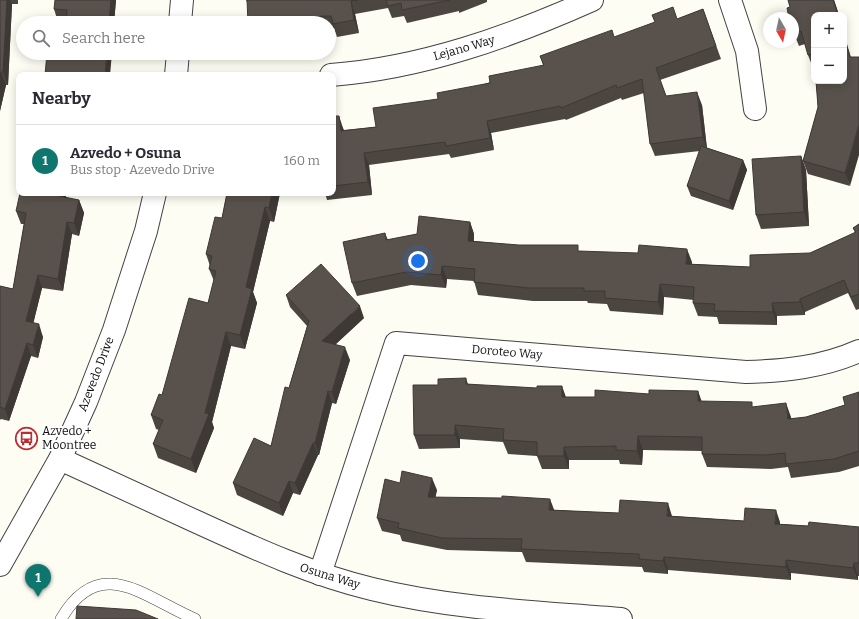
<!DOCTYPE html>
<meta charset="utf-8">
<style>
:root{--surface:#fff;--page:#f2f2f3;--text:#2b2b33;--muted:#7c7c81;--line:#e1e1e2;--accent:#0f766e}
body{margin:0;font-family:Bitter,serif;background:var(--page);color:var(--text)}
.controls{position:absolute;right:12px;top:12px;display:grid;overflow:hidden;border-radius:8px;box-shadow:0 2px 10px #0003}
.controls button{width:36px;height:36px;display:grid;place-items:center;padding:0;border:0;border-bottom:1px solid var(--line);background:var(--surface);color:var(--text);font:20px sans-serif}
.compass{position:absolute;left:763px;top:12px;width:36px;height:36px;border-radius:50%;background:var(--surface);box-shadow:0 2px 10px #0003;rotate:171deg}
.you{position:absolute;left:418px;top:261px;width:14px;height:14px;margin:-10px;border:3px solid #fff;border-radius:50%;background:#1a73e8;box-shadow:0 0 0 6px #1a73e833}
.badge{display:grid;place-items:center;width:26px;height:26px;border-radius:50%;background:var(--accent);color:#fff;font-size:13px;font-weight:700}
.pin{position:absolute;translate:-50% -33px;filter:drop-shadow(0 1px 2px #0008)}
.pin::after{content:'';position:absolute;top:21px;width:14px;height:12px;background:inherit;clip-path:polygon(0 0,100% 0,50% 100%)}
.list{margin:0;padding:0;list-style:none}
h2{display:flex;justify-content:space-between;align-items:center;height:52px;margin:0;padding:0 16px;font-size:17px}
h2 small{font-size:13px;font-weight:400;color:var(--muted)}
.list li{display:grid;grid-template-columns:26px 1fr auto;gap:12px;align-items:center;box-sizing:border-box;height:72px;padding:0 16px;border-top:1px solid var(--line)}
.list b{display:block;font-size:15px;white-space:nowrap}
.list p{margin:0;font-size:13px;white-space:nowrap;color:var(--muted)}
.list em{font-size:13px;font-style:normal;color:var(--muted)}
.icon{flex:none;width:22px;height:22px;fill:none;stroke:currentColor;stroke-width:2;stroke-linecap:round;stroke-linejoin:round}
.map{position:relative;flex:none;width:859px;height:619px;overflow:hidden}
.search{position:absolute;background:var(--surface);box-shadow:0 2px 10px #0003;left:16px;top:16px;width:320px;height:44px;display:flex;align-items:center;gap:10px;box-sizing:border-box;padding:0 14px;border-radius:22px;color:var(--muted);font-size:15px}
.panel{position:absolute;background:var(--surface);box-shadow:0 2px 10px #0003;left:16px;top:72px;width:320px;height:124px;border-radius:8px}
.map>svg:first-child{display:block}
</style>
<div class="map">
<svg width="859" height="619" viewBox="0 0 859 619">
<rect width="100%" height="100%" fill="#fefdf3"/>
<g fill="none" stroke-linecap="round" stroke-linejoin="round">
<defs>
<path id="service" d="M61,619c39,-67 84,-21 134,0"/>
<g id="minor">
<path d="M730,0l17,51 8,58"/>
<path d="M331,75c91,-7 178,-38 261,-75"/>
<path d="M60,459c45,21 91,42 137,63 57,26 113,52 175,67 81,20 166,23 249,30"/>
<path d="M320,574l76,-231 350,29c39,-1 77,-5 113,-21"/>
</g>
<g id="tertiary">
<path d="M180,23l2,-23"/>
<path d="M176,75l2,-22"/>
<path d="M0,565l60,-106 26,-57 28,-72 32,-99 9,-38"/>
</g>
</defs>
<use href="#service" stroke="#434343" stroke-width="12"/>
<use href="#minor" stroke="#434343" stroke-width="24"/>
<use href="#tertiary" stroke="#434343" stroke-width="24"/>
<use href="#service" stroke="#fff" stroke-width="11"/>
<use href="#minor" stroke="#fff" stroke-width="22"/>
<use href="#tertiary" stroke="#fff" stroke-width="22"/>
</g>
<g fill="#4c4641">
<path d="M0,0h18v4h-6l-4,81h-2l-6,26z"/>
<path d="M116,0l-2,23h-48v-1h-8l-4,-13z"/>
<path d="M246,0h241v2l-28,11v-2l-52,12 -3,-7 -12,2 -4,-10 -33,6 4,19 -22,4 -3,-9h-5v-5h-81v-21h-1z"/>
<path d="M788,0h46l5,15h-25v53h-1l-5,-13 -3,-11 -6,2 -6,-15 -3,-24z"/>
<path d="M703,9l18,50 -61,21 6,16 36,9 5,43 36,12 4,10 -14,40 -42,-14 -4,-10 13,-35 -45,5 -5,-12 -6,-51 -22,7 -1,-2 -55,22 -1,-1 -74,14 3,17 -43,8 -2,-4 -80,11 3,30 -45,5 -2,-7h8v-77l10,12 1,2 32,-3 62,-28 105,-34 -3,-9 74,-19 63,-18z"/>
<path d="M816,81l34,105 -42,-12 -5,-13 15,-54z"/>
<path d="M801,156l5,14 3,56 -48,3 -5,-14z"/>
<path d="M227,193h53l-6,29 -4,-1 -17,71 4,11 -12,46 -14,-3 -19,76 2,6 -18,45 -38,-15 -5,-14 6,-14 -3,-1 -5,-14 11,-20 46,-92 6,-22 -5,-12 1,-3 -4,-12 16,-36z"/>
<path d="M66,198l13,2 5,13 -5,23 -7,-2 -9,57 -21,-3 -9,35 10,14 -5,21 -7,-2 -22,65 -8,-2 -1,1v-134l13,3 11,-65h-3l-5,-13z"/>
<path d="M470,222l4,12v7l218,21v2l58,3 60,-14 45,-20 -2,-5 6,-4v85l-3,1 -8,-17 -43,19v3l-28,1v9l-58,-1 -2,-7 -19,-1 -5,-13 1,-3 -30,-3 -1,18 -53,-4 -3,-7 -19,-1 -1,-2h-54l-55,-6 -4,-14 -27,-2 -1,9 -35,-3 -54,11 -5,-13 33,-50 3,7 29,-6z"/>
<path d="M286,295l78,23 -29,27 15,15 -14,44 -4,-1 -13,52h-1l-18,40 -7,-2 -10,23 -46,-21 -4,-12 38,-37 18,-58 18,-62 -17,-19z"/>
<path d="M466,378l2,6 98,13h29l103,-6 3,10 53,6 37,10v2l15,-2 39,-12 14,-13v74l-20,6 -48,6 -3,-11 -17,2 -64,-2 -5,-13v-3l-59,-1 -1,15 -22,-1 -1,-4h-50v9h-27l-5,-13 -29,-2 -5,-12 -43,-3v9l-41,1 -5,-14 24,-50z"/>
<path d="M437,490l-2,7 119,13 118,6 72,5 36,1v2l28,2 51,1v49h-1v4l-67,-7v7l-123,-10v4l-24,-2 -2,-5 -116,-5 -4,-10 -75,-2 -45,-9 -2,-6 -18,-4 -5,-13z"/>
</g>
<g fill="#3e3935">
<path d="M7,0h3l2,4 -4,81 -5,-13z"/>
<path d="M111,0h5l-2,23h-5z"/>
<path d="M833,0h1l5,15h-1z"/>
<path d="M351,1l4,13 4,19 -5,-13z"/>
<path d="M844,34l11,37 -5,-14 -6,-20z"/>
<path d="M107,53h5l-2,22h-5z"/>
<path d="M1,72l5,13 -6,26v-34z"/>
<path d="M697,92l5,13 5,45 -4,-13z"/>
<path d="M339,116l4,12 2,15 -4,-12z"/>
<path d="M487,121l4,12 3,17 -4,-12z"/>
<path d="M859,124v31l-9,31 -5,-13z"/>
<path d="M364,153l5,12 3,30 -4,-13z"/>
<path d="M801,156l5,14 3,56 -5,-14z"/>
<path d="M743,160l4,10 -14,40 -4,-9z"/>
<path d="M60,193h7l-4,16 -4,-13z"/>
<path d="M272,193h8l-6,29 -5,-14z"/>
<path d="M79,200l5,13 -5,23 -5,-13z"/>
<path d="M265,207l5,14 -17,71 4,11 -12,46 -5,-14 6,-48z"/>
<path d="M67,222l5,12 -9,57 -5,-12z"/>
<path d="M470,222l4,12 -2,19 -4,-12z"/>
<path d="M687,249l5,13 -2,14 -4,-12z"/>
<path d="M442,266l5,13 -1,9 -5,-13z"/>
<path d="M38,275l4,13 -11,45 -5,-12z"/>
<path d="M660,284l4,13 -1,18 -5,-13z"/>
<path d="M800,299l5,13v3l-5,-13z"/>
<path d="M772,303l5,13v9l-4,-13z"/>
<path d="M360,306l4,12 -38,35 -4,-12z"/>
<path d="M39,324l4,13 -5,21 -5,-13z"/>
<path d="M226,332l5,14 -19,76 2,6 -18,45 -5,-14 14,-46z"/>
<path d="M27,343l4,13 -22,65 -4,-12z"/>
<path d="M345,347l5,13 -14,44 -4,-12z"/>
<path d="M562,386l5,14 -5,-3z"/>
<path d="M328,391l4,12 -13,52 -4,-12z"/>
<path d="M698,391l5,14 -5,-4z"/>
<path d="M786,403l5,14 2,16 -5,-14z"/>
<path d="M455,425l5,14v9l-5,-13z"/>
<path d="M638,436l5,14 -1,15 -5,-14z"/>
<path d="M313,443l5,12 -18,40 -5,-12z"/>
<path d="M564,447l5,13v9l-5,-13z"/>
<path d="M432,478l5,12 -4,20 -5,-13z"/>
<path d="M289,481l4,12 -10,23 -4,-13z"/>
<path d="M550,499l5,13 -6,-2z"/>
<path d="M668,503l4,13h-5z"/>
<path d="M776,510l4,12 -1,15 -4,-13z"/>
<path d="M664,557l4,13v4l-5,-13z"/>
<path d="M786,560l5,13v7l-5,-13z"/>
<path d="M854,563l4,13v4l-5,-12z"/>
</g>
<g fill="#58514c" stroke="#3e3935">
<path d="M0,0h7l-4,72h-2l-1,5z"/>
<path d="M55,0h56l-2,23h-43l1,-13 -13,-1z"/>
<path d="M247,0h111l-7,1 3,19 -21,4 -2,-8 -31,1v3h-6v3h-46z"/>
<path d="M386,0h64l-48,10 -1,-7 -13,3z"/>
<path d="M788,0h45l5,15h-24v39l-6,1 -7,-24 -7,2 -1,-2v-13h-4l-2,-10 3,-1z"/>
<path d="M673,7l4,12 26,-10 13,37 -60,22 10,28 31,-4 6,45 -53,7 -8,-65 -25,9 -1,-3 -55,23 -1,-2 -73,15 3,17 -44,8 -1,-4 -81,11 4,29 -35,4v-70h6l2,15 35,-4 -3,-19 65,-9 -1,-6 53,-10 -1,-7 55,-11 -4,-9 72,-26 2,7 41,-15 -3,-7z"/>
<path d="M844,37l6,20h9v67l-14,49 -42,-12 15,-54 -2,-26h28z"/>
<path d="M47,53h60l-2,22h-60z"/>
<path d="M701,146l42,14 -14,41 -42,-15z"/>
<path d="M801,156l3,56 -48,3 -4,-56z"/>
<path d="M20,193h40l-1,3 20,4 -5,23 -7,-1 -9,57 -20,-4 -12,46 13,3 -6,21 -6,-2 -22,66 -5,-2v-121l13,3 13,-76 -10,-2z"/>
<path d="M227,193h45l-3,15 -4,-1 -19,80 6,2 -12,46 -14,-3 -21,81 4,1 -18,45 -38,-15 10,-24 -12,-5 8,-21 3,1 27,-97 19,5 8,-32 -7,-2 3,-13 -6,-2 9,-37 7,1z"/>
<path d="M419,216l51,6 -2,19 51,4h59v6l60,2 1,-8 48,4 -1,15 64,3v-12l60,-2 46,-21 -3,-4 6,-4v70l-8,3 -7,-17 -44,19v3l-28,1 1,9 -59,-1 1,-7 -22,-1 1,-16 -34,-3 -2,18 -53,-4v-7h-21v-3h-56l-54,-6 1,-13 -33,-3 -1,9 -35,-3 -54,11 -9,-41 42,-9 1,7 31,-6z"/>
<path d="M321,264l39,42 -38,35 23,6 -13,45 -4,-1 -13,52h-2l-18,40 -6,-2 -10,22 -46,-20 21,-45 17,8 14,-59 4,1 20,-67 -23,-26z"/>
<path d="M466,378v6l71,4v-2h25v11h33v-7l54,4v-4l49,1v10l54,1v5l34,-4 2,16 18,-2 39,-12 -2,-8 16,-5v59l-25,8 -48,5 -1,-11 -19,2 -64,-1v-17l-64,-1 -1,15 -21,-1v-4l-52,1v9h-27v-14l-34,-2 1,-11 -49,-4v10h-41l-1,-50h25v-6z"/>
<path d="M402,471l30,7 -4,19 74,1v-2l48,3 -1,11 70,3 1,-13 48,3 -1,13 77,5 1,-13 31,2 -1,14 33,2 1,-4 50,5v36h-5l-1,5 -67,-8v7l-122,-10 -1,4 -24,-2v-5l-118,-5 1,-10 -80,-1 -44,-10 1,-5 -22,-5 8,-39 15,4z"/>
<path d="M77,606l59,4 22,9h-82z"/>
</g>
<defs>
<symbol id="bus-ring" viewBox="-11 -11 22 22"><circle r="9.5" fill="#fff" stroke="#b92e2e" stroke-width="1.5"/><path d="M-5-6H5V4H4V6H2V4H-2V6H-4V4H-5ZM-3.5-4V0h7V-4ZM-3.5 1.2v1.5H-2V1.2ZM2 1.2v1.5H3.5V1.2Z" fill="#b92e2e"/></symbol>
</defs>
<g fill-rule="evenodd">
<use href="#bus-ring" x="14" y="426" width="25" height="25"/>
</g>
<g text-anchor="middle" stroke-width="4" stroke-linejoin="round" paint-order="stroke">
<g font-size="12" fill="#101010" stroke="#fff">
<text transform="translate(464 48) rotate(-16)" y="4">Lejano Way</text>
<text transform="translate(507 352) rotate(5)" y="4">Doroteo Way</text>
<text transform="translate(96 374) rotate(-69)" y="4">Azevedo Drive</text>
<text transform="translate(330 576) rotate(17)" y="4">Osuna Way</text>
</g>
<g font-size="12" fill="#101010" stroke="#fff" text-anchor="start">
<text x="42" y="435">Azvedo +<tspan x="42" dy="14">Moontree</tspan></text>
</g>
</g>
</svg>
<div class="controls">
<button>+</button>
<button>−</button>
</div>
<svg class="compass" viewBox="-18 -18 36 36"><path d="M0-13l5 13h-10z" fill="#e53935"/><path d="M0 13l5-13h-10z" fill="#7c7c81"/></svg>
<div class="you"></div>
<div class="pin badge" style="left:38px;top:597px">1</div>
<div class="search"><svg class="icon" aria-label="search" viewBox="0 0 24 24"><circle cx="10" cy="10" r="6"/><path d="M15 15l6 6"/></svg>Search here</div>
<section class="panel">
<h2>Nearby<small></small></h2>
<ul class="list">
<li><span class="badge">1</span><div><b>Azvedo + Osuna</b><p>Bus stop · Azevedo Drive</p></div><em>160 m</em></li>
</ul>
</section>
</div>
